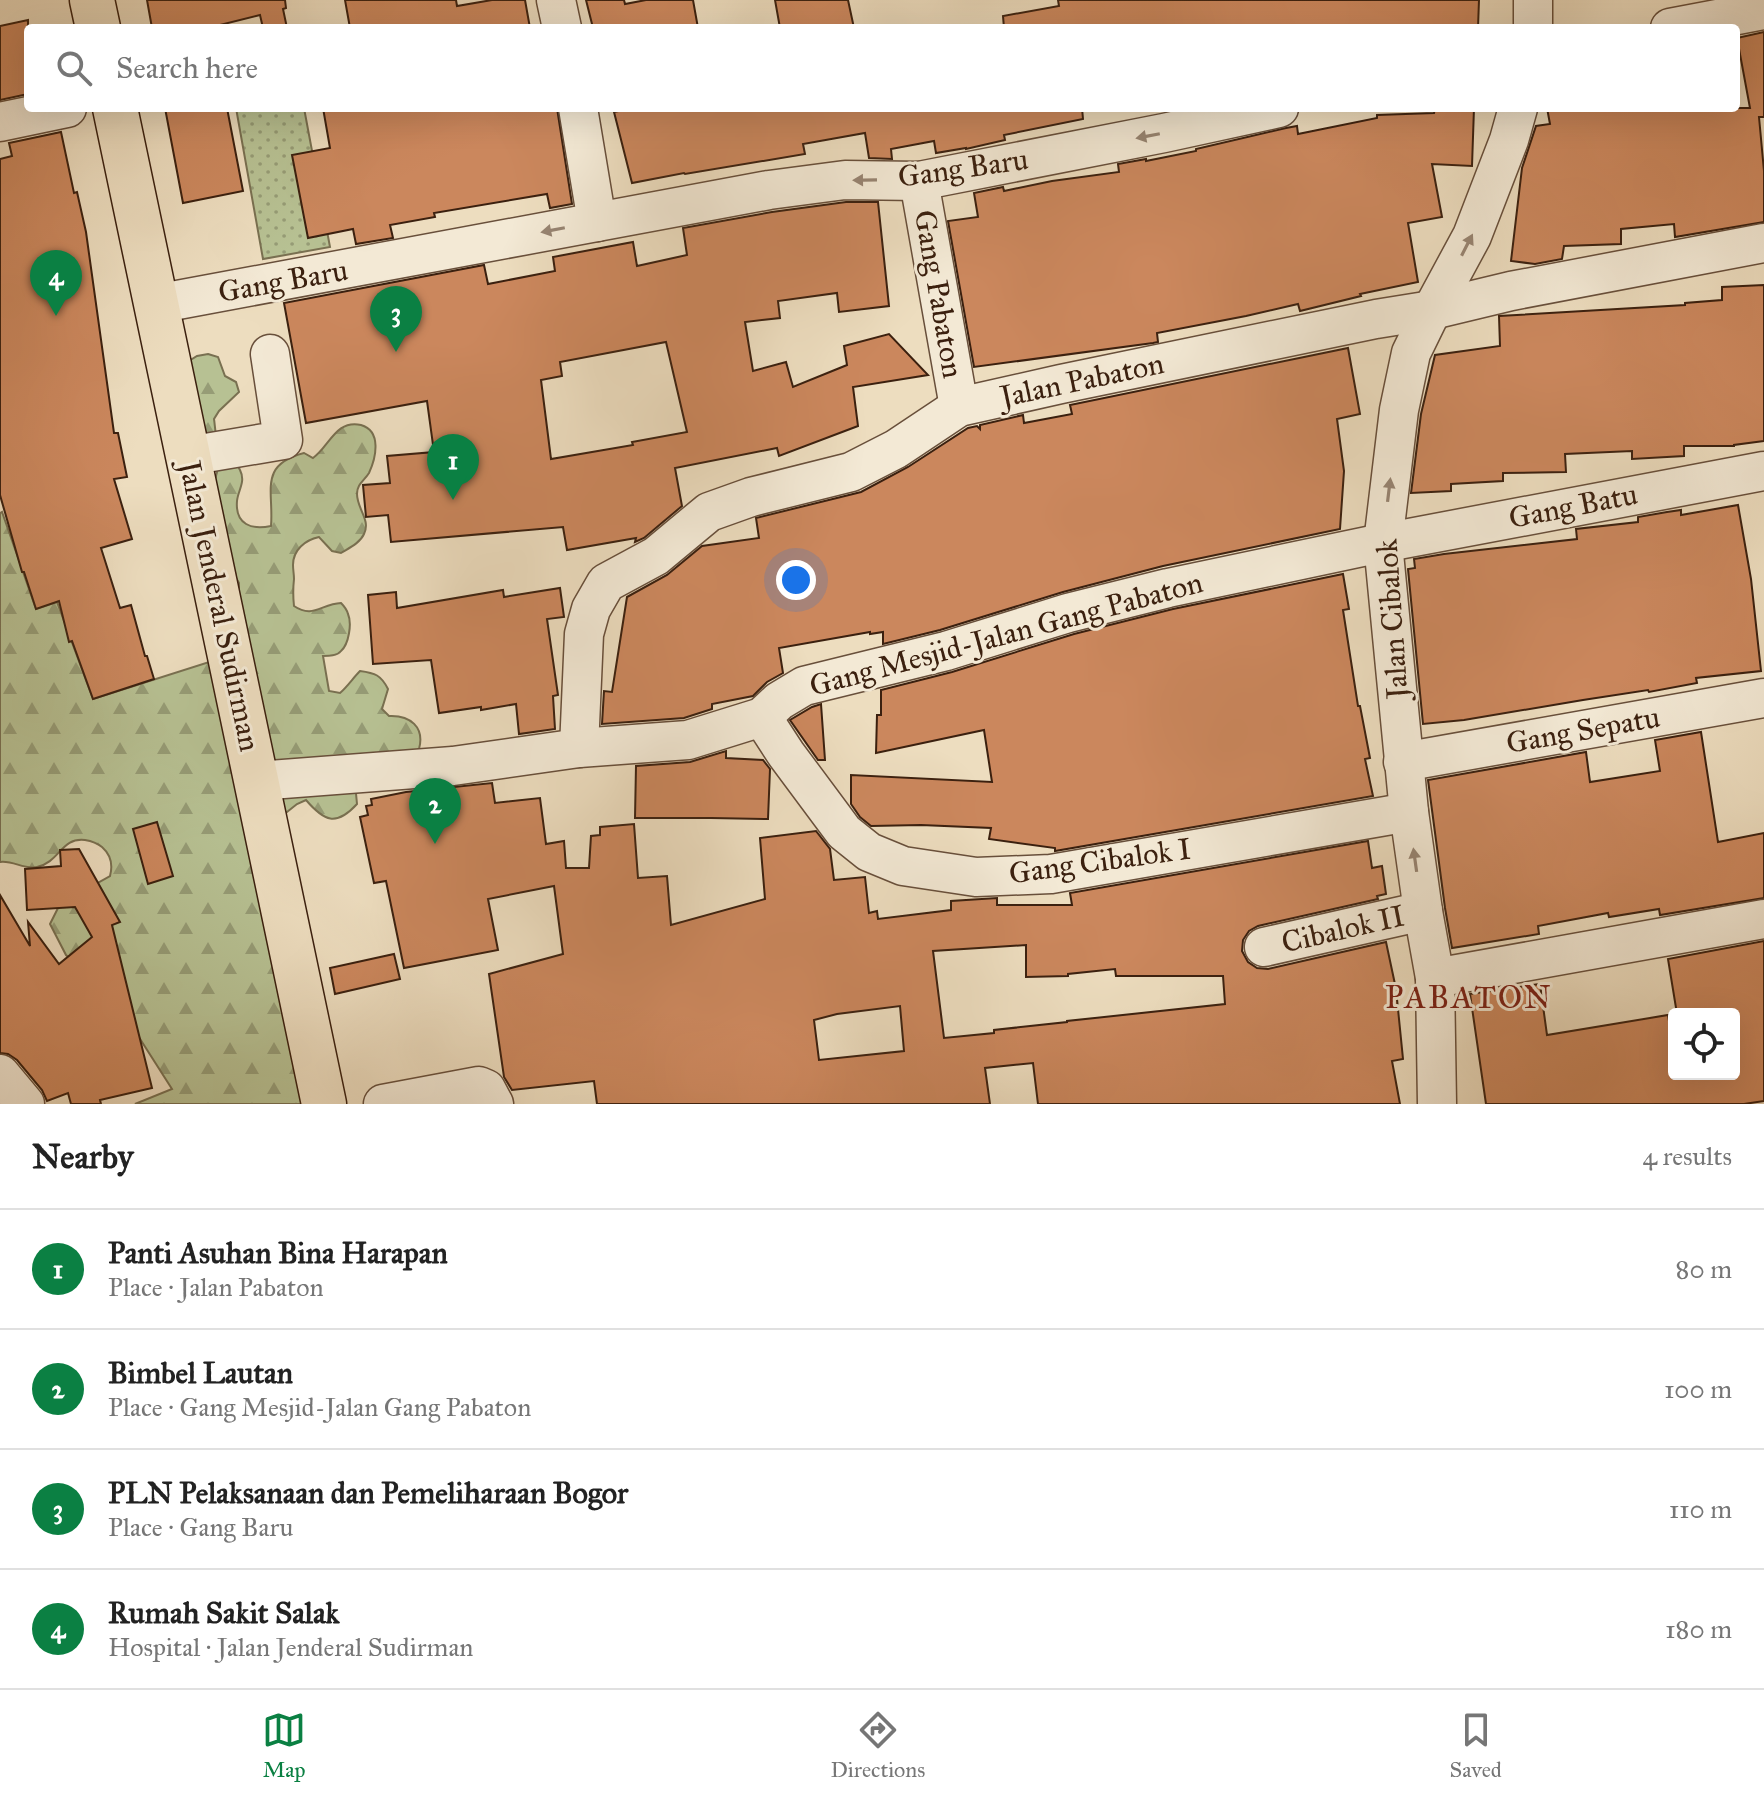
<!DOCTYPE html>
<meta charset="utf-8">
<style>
:root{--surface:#fff;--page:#f6f6f6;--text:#222;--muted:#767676;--line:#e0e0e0;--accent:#0b8043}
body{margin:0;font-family:"IM FELL Great Primer",serif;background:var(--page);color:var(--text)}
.controls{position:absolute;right:24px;bottom:24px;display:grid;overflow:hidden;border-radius:8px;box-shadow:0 8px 32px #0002}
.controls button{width:72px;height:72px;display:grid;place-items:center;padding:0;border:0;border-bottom:2px solid var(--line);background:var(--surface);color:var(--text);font:40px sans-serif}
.you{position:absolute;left:796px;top:580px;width:28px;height:28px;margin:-20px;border:6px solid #fff;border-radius:50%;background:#1a73e8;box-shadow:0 0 0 12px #1a73e833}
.badge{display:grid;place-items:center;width:52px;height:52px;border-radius:50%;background:var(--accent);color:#fff;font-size:26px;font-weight:700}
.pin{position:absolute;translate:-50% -66px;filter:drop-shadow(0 2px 4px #0008)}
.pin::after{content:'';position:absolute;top:42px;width:28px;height:24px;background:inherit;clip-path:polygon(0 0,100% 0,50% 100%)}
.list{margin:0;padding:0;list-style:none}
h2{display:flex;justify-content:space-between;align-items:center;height:104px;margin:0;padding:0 32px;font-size:34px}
h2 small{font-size:26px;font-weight:400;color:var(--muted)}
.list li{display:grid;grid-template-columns:52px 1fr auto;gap:24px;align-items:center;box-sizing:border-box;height:120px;padding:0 32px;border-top:2px solid var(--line)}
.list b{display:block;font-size:30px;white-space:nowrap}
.list p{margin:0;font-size:26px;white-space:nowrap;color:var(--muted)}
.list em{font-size:26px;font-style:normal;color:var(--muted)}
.icon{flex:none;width:44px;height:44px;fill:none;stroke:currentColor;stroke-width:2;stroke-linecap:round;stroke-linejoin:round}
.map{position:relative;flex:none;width:1764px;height:1104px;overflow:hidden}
.search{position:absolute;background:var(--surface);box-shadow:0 8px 32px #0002;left:24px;right:24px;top:24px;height:88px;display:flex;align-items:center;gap:20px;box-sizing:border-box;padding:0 28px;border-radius:8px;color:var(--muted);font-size:30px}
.sheet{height:584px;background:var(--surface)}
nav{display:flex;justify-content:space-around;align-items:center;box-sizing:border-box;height:112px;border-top:2px solid var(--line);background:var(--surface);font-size:22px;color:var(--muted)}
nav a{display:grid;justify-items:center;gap:4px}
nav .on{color:var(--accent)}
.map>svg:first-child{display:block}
</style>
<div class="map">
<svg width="1764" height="1104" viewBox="0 0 1764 1104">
<defs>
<pattern id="grass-dots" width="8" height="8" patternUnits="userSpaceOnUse" patternTransform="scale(2)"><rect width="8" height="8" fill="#b7c193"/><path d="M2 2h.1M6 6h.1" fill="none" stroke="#969c76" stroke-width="1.8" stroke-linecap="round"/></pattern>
<pattern id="forest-firs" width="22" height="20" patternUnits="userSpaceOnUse" patternTransform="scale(2)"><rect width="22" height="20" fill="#b7c193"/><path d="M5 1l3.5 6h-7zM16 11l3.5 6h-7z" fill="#969c76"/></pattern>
</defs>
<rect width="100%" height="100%" fill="#edddbf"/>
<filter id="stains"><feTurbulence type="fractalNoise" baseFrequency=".0025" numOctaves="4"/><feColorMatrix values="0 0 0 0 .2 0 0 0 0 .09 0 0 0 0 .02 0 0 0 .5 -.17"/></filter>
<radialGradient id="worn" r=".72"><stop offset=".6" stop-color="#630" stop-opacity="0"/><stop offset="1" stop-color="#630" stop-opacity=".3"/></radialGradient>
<path fill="url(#grass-dots)" stroke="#797051" stroke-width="2" d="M236,108h68l26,139 -67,12z"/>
<path fill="url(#forest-firs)" stroke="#797051" stroke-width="2" d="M208,354l10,3 7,19 11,6 3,10 -20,19 -5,8c1,6 1,14 3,19 5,12 18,20 23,32 6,12 -2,20 -3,31 -2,24 15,29 34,25 3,-35 -13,-61 33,-73l9,5c16,-11 23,-39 48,-33 21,6 15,33 8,48 -5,8 -12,11 -12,21 0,15 14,26 7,40 -4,9 -15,14 -23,19l-9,-2 -13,-14c-14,3 -26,13 -26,28 0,5 1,9 1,14 -1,9 -1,18 0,27 19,13 27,-2 47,-3 3,3 6,7 7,11 4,9 1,30 -7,37 -4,5 -12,5 -18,5l6,35 11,2c8,-7 13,-15 20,-22 15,2 21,4 28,18l-6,20 7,7c21,-1 36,11 30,33l-64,34 2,21c-21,23 -33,17 -51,-4l-9,4 -15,12 42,288h-189l37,-15 -60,-94 -46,-40 -16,-31 10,-20 50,-28c3,-11 1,-21 -8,-29 -5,-4 -11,-6 -17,-7 -24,-3 -25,22 -48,27 -13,3 -24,-7 -37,-5v-349l2,-1 34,97 21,-7 36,97 129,-41 17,-65v-10l-4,-7 -23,-85 5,-19 -4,-9 -14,-13 -10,-89 8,-5z"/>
<g fill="#cb875d" stroke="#3b200f" stroke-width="2" fill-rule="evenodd">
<path d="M147,0h138l1,8 -3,1 4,19h-24l-3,-13 -52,13h-56z"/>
<path d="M345,0h111l1,6 35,-6h33l5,28h-180z"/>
<path d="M586,0h38l1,4 21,-4h47l5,28h-105z"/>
<path d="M775,0h73l6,28h-74z"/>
<path d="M1058,0h421l-1,28h-474l-1,-12 56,-10z"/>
<path d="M28,20v74l-28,6v-74z"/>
<path d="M1764,32v85h-5l5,54v51l-89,15 -1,-13 -53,5v15l-57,2 -2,13 -27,5 -24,-3 11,-93 14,-42 14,-2 -3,-16h203l-13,-70z"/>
<path d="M165,108h62l16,83 -60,12z"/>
<path d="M323,108h234l15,96 -22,4 -3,-14 -113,19 1,4 -45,8 3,13 -37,6 -3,-15 -45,9 -16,-83 38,-7z"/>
<path d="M632,108h450l1,11 -79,16 1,5 -39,9v-1l-30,5 -2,-12 -43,8 1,10 -23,-1 -4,-25 -62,11 2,10 -120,20 -1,-1 -52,10 -18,-71z"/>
<path d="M1435,108h39l-2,58 -40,-2 10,53 -34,6 10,59 -58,12 1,2 -61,15 -2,-7 -52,12 -89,17 1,9 -5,1 -179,24 -26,-146 30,-4 -4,-24 29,-6 1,4 48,-10 67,-9 -1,-8 28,-5v2l50,-10v-2l90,-21 11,-2 1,8 79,-16v-3l57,-2z"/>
<path d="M61,132l13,61 3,-1 9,40 28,201h4l9,44 -13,2 18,60 -31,9 19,60 11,-3 14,51h2l7,23 -61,20 -21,-58 -3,1 -10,-41 -23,8 -12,-37h-2l-22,-77v-336l12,-3 -3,-13z"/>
<path d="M846,202h32l11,104 -50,6 -2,-19 -59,8 2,17 -35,4 8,49 33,-9 7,25 54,-22 -3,-19 45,-12 39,41 -75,12 5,39 -79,30 -2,-8 -102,20 7,38 -38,32 -9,4 1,-4 -69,12 -4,-23 -172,15 -3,-27 -22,2 -3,-32 27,-2 -3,-27 47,-4 -7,-51 -121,22 -22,-120 200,-38 4,19 67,-13 -2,-14 80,-15 4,24 50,-11 -4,-27 89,-16zM666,342l21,90 -55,10 1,3 -82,14 -10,-79 21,-4 -2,-14z"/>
<path d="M1764,285v156l-30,4v1h-50v10l-52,3v-8l-67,3 1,18 -63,1v8l-52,3v7l-40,2 10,-79 14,-59 65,-9 -1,-30 186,-11v-2l37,-3v-13z"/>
<path d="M1348,348l12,66 -23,5 7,52 -4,58 -177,37 -100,26 -123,38 -57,14v-12l-13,2v-2l-91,16 4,25 -16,9 -14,14 -41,8v5l-28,9 -82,6 2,-33 8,1 15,-95 40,-22 35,-29 57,-8 -3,-20 105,-26 47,-25 60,-39 9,-2 3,3v-4l43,-10 1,8 48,-9 -2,-9z"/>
<path d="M1738,505l13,74 10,92 -65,7 1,5 -48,9 -1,-2 -65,10 -119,20 -41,4 -15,-155 7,-1 -1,-9 30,-5 133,-15 -1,-10 62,-7v-5l29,-5 14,-2v5z"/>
<path d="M1343,574l6,35 -6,1 15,96h2l10,52 -5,1 8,37 -318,55v-3l-66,-9 2,-11 -70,-3 -50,1 -11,-9 -9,-13v-29l141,7 -8,-52 -108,23 1,-38h4v-25l71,-18 122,-38 99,-25z"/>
<path d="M560,588l4,29 -17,2 11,76 -5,1 2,33 -36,5 -3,-30 -35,6v-3l-42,6 -8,-53 -58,4 -5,-69 28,-3 1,16 106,-18 1,7z"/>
<path d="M821,704l4,56h-7l-28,-40 22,-13z"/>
<path d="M1701,732l17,110 46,-9v65l-104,17 -1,-6 -50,8 -1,-4 -70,13 1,8 -87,14 -7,-40 -17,-128 158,-28 4,30 70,-11 -5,-31z"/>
<path d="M726,751v7l37,2 7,9 -2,50 -57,-1h-76l1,-52 54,-4z"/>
<path d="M492,783l3,20 45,-5 6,46 18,-3 2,27h23l2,-32 9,-1v-8l34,-3 4,54 29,-2 4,49 94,-26 -5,-61 56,-7 14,18 4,31 31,-3 4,36 8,-2 1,8 73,-9v-9l46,-3v7h75l-2,-12 298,-52 4,27 10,-2 4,28 -9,2 1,3 -120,27 -9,5 -6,9 -1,11 6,11 9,6 11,1 118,-27 10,47 7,70 -11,2 8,43h-362l-5,-41 -48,5 5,36h-393l-3,-23 -82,9 -8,-13 -15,-103 74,-20 -9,-68 -66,13 10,51 -94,18 -18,-87 -12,2 -14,-66 8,-2 -2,-9 6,-1 -1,-6 35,-7zM1026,945v32l42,-1v-2l47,-5 1,7h107l2,28 -158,17v1l-73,8v3l-50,5 -11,-87zM900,1006l4,45 -85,9 -5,-40 23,-6z"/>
<path d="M157,822l16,54 -25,8 -15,-55z"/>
<path d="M79,849l41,73 -8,3 40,163 -52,12 1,4h-30l-3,-11 -21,8 -5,-11 -25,-30 -9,-6 -8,-1v-158l30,51 -2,-24 31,42 33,-27 -17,-30 -48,3 -2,-41 36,-3 -1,-16z"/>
<path d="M1764,941v160l-20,3h-258l-16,-110 70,-10 7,51 121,-20 6,37v22h60v-60h-57l-9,-55z"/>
<path d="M394,954l6,25 -65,15 -5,-26z"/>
</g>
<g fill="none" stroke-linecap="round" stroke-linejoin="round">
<defs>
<g id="minor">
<path d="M556,0l6,28"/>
<path d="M1533,28v-28"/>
<path d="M1670,28l94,-18"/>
<path d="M578,108l19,114"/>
<path d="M0,122l67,-14"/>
<path d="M919,181l40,226"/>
<path d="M156,304l613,-114 76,-10 74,1 245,-48 115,-25"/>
<path d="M188,456l95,-16 -13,-86"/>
<path d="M762,717l24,37 58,78 25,20 34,14 73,11 75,-3 358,-62"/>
<path d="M579,748l5,-114 7,-25 15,-26 50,-27 53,-44 42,-15 100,-25 45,-23 63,-42 102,-23 315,-65 56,-9 79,-19 253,-48"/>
<path d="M1403,762l361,-64"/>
<path d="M257,781l196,-15 126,-18 109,-8 74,-23 17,-16 25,-15 142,-35 122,-38 100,-25 204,-43 392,-74"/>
<path d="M1264,947l159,-36"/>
<path d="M1435,978l329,-59"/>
<path d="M0,1074l25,30"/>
<path d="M383,1104l96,-18 7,3 8,15"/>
<path d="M1437,1104l-2,-126 -12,-67 -14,-99 -26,-269 16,-133 12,-57 21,-43 40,-74 37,-96 9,-32"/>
</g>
<g id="major">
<path d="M92,0l6,28"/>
<path d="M115,108l209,996"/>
</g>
</defs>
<use href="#minor" stroke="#684f3b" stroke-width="41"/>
<use href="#major" stroke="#3b200f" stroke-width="47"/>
<use href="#minor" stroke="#f3e9d5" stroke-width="38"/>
<use href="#major" stroke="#edddbf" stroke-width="44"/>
</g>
<defs><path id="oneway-solid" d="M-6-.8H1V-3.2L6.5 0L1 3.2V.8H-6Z" transform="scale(2)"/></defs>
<g fill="#978472">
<use href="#oneway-solid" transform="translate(1148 136) rotate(169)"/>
<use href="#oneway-solid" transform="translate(865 180) rotate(179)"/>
<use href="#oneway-solid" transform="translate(553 230) rotate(169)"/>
<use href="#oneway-solid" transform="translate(1467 245) rotate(-63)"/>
<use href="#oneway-solid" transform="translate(1389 490) rotate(-83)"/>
<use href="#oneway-solid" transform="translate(1415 860) rotate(-98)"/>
</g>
<g text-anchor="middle" stroke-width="6" stroke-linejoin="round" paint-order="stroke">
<g font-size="30" fill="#3b200f" stroke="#f3e9d5">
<text transform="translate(963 168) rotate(-8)" y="10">Gang Baru</text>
<text transform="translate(283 281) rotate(-10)" y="10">Gang Baru</text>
<text transform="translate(939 294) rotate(80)" y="10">Gang Pabaton</text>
<text transform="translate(1082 380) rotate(-12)" y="10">Jalan Pabaton</text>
<text transform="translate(1573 506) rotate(-11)" y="10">Gang Batu</text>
<text transform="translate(220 606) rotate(78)" y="10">Jalan Jenderal Sudirman</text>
<text transform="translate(1392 619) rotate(-94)" y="10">Jalan Cibalok</text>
<text transform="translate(1006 634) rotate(-15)" y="10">Gang Mesjid-Jalan Gang Pabaton</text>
<text transform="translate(1583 730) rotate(-10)" y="10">Gang Sepatu</text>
<text transform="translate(1100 861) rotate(-8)" y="10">Gang Cibalok I</text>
<text transform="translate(1343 929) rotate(-13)" y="10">Cibalok II</text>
</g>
<g font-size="32" letter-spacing="2" fill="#7a1f14" stroke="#f3e9d5">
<text x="1469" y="1008">PABATON</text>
</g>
</g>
<rect width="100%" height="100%" filter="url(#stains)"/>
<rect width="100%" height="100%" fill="url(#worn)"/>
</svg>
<div class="controls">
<button><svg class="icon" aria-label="locate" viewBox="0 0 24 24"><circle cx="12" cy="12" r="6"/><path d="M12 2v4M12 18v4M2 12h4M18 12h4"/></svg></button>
</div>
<div class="you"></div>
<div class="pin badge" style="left:453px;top:500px">1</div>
<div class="pin badge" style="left:435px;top:844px">2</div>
<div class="pin badge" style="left:396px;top:352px">3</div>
<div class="pin badge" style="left:56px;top:316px">4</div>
<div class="search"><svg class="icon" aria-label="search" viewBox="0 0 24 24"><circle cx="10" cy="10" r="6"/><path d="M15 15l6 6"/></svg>Search here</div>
</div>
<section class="sheet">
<h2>Nearby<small>4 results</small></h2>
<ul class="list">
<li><span class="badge">1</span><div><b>Panti Asuhan Bina Harapan</b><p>Place · Jalan Pabaton</p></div><em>80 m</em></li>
<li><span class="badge">2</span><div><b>Bimbel Lautan</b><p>Place · Gang Mesjid-Jalan Gang Pabaton</p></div><em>100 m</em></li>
<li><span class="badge">3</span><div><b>PLN Pelaksanaan dan Pemeliharaan Bogor</b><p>Place · Gang Baru</p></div><em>110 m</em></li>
<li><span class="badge">4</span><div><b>Rumah Sakit Salak</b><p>Hospital · Jalan Jenderal Sudirman</p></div><em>180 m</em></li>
</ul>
</section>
<nav>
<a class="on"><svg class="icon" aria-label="map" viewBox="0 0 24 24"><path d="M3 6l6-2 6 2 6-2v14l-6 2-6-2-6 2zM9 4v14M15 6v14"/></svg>Map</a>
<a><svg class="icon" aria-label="directions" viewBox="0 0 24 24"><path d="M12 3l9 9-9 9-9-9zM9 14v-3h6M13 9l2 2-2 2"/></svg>Directions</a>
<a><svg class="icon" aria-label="saved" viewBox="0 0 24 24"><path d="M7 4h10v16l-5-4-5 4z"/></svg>Saved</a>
</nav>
